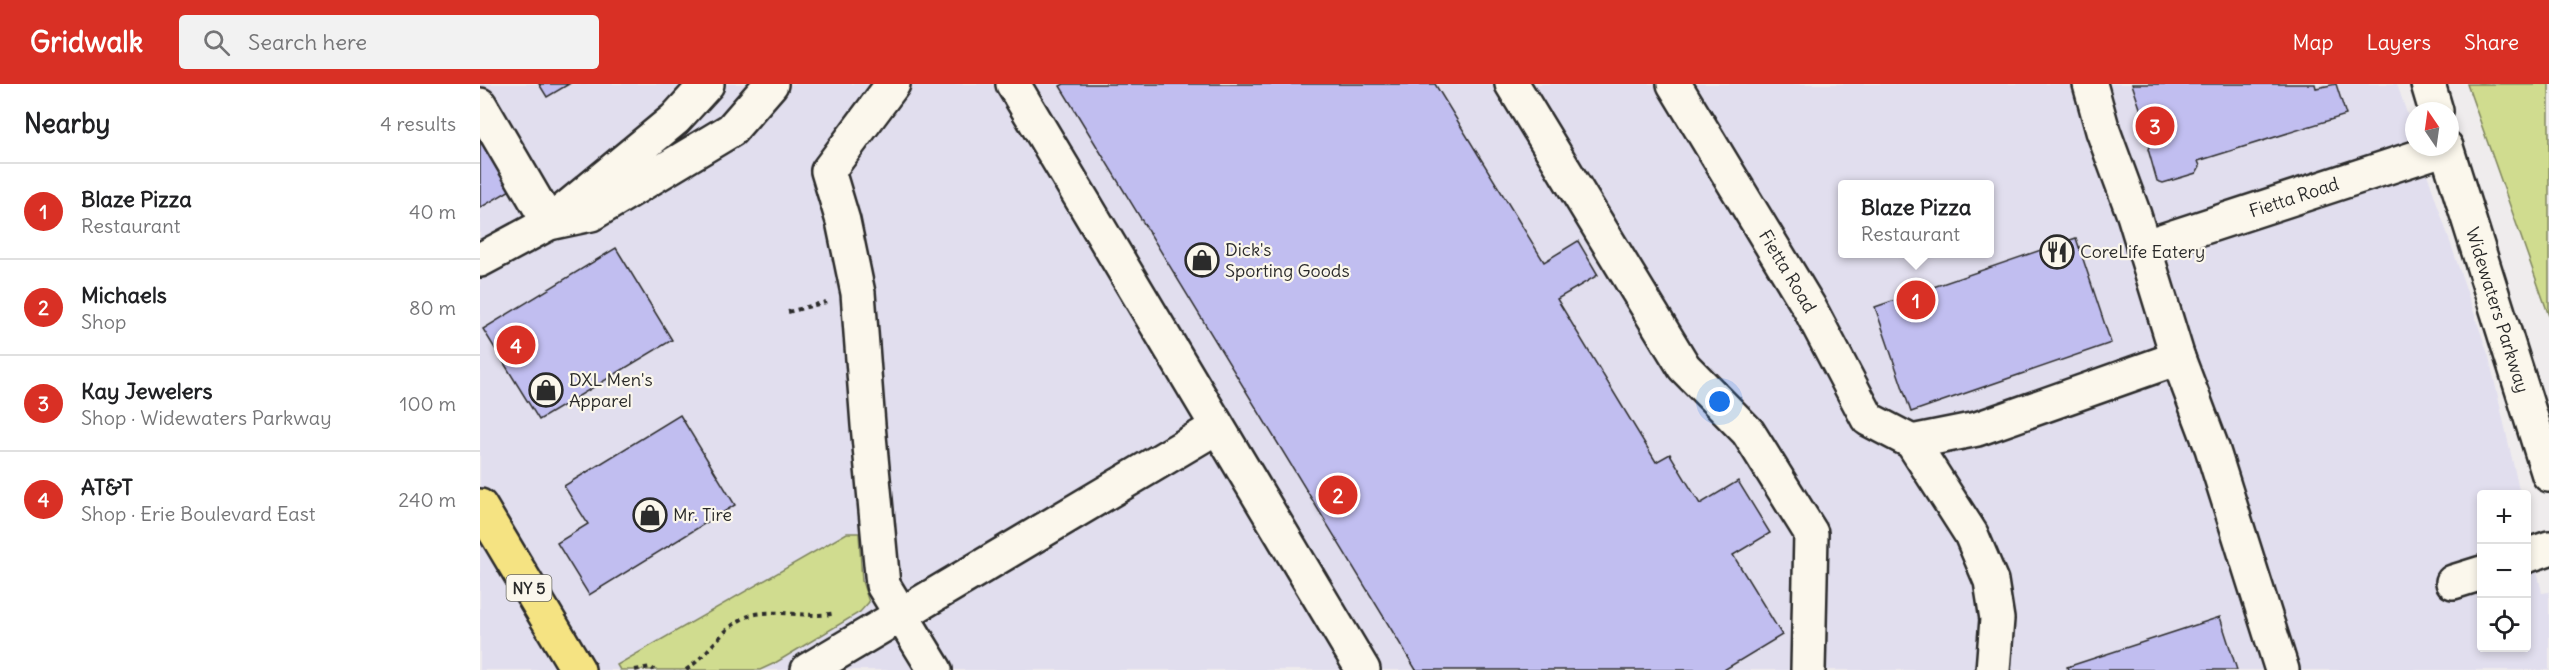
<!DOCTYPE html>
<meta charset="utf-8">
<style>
:root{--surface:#fff;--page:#f2f2f2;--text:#202124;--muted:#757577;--line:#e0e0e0;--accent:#d93025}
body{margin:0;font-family:Delius,sans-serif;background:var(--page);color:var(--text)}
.controls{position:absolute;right:18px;bottom:18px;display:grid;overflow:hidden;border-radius:6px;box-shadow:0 3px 9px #0003}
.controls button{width:54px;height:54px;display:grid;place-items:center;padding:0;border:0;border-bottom:2px solid var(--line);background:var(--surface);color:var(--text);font:30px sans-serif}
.compass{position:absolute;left:1925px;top:18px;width:54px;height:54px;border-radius:50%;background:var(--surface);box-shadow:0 3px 9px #0003;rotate:347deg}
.you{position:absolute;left:1240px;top:318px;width:21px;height:21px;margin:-15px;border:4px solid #fff;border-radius:50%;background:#1a73e8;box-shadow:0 0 0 9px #1a73e833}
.badge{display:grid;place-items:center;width:39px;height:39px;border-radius:50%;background:var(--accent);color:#fff;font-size:20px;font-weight:700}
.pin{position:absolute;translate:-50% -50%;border:3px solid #fff;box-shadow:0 2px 6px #0006}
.popup{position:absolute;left:1358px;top:96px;width:156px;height:78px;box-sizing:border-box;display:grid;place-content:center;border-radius:6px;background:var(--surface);filter:drop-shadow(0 2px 4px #0005);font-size:20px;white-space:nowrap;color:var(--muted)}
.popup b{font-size:22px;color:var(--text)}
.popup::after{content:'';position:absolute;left:50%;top:100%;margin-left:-12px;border:12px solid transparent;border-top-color:var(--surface)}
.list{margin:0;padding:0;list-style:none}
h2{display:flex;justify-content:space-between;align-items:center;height:78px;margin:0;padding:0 24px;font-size:26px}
h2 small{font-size:20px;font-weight:400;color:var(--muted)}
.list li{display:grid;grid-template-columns:39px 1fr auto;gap:18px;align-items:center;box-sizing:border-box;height:96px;padding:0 24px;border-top:2px solid var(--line)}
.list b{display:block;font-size:22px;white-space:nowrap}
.list p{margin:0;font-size:20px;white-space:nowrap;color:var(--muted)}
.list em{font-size:20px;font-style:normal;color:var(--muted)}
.icon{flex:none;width:33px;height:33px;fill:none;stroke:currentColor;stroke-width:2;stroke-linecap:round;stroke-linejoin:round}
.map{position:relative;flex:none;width:2069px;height:586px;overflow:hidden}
header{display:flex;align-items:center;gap:36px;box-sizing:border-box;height:84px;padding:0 30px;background:var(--accent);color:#fff}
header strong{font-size:28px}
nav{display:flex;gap:33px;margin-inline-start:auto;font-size:21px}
.search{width:420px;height:54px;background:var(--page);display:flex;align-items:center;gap:15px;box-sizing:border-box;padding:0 21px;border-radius:6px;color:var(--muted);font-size:22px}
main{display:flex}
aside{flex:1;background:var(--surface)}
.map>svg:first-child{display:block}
</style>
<header>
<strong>Gridwalk</strong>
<div class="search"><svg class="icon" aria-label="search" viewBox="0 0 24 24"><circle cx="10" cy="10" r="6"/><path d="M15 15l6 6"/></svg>Search here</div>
<nav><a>Map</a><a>Layers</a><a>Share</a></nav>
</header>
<main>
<aside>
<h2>Nearby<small>4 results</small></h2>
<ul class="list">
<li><span class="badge">1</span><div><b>Blaze Pizza</b><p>Restaurant</p></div><em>40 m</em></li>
<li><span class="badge">2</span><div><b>Michaels</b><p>Shop</p></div><em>80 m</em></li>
<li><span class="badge">3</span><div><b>Kay Jewelers</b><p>Shop · Widewaters Parkway</p></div><em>100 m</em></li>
<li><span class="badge">4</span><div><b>AT&amp;T</b><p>Shop · Erie Boulevard East</p></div><em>240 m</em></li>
</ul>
</aside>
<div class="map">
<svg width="2069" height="586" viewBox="0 0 2069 586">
<rect width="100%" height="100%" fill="#efeced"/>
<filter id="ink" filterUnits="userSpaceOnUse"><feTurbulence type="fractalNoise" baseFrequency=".0167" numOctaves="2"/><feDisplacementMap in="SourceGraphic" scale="12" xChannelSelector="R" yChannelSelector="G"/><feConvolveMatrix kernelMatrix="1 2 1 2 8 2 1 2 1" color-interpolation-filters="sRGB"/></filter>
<g filter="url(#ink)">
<path fill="#e1deee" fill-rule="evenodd" d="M0,0h1917l17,50v13h4l71,210 31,137h-38v154h44l1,-124 15,69 7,-1v78h-2069zM1362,100h148v70h-148z"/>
<g fill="#d0dc8f" stroke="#7e845d" stroke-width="1.5">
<path d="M1987,0h82v232z"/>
<path d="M367,449h12l3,48 7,21 -9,10 -85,51 -15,7h-140l-3,-5z"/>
</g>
<g fill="#c1bef0" stroke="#2b2b2b" stroke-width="1.5">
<path d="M59,0h30l-22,13z"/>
<path d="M584,0h371l109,178 34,-21 20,34 -41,24 99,163 14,-8 30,50 38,-23 32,52 -37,22 49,80 -58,35h-308l-356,-584z"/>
<path d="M1652,0h183l1,4 20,-4 10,31 -148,46 2,5 -4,7 -33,10 -6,-2 -9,-32 3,-8z"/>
<path d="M0,52l32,53 -32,19z"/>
<path d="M1596,154l35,105 -200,69 -36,-105z"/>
<path d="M136,164l56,92 -133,80 -56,-91z"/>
<path d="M200,331l55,90 -146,90 -32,-52 31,-19 -24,-38z"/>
<path d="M1740,533l17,53h-169l-1,-3z"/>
</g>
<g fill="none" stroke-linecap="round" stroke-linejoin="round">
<defs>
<g id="minor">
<path d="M413,0l-65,87 15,50 15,72 10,132 15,160 52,85"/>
<path d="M533,0l350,586"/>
<path d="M1032,0l172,283 64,65 63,101 -3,137"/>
<path id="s1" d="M1194,0l135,223 59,112 44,23 59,92 20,47 6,38 -4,51"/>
<path d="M1610,0l13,47 31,84 44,143 34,90 70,222"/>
<path d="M1948,0l8,27"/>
<path d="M0,21l69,118 126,-104 32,-35"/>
<path id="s2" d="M1966,63l103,328"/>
<path id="s3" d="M1663,163l303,-99"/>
<path d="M0,176l69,-37 42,-9 140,-84 40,-46"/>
<path d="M1432,358l65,-13 201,-71"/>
<path d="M2046,472l23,-8"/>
<path d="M1973,498l29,-9"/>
<path d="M328,586l409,-243"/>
</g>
<path id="major" d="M0,422l98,164"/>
</defs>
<use href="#minor" stroke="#2b2b2b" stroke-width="38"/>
<use href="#major" stroke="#2b2b2b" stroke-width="38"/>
<g stroke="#2b2b2b" stroke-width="4" stroke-dasharray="4.5 4.5" stroke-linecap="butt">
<path d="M308,228l38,-10"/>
<path d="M155,586l15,-3 4,3"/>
<path d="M206,586c21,-14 34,-39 56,-51 24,-14 66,1 93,-6"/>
</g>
<use href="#minor" stroke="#fbf7ec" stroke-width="33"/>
<use href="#major" stroke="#f5e382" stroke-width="33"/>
</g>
</g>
<defs>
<symbol id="restaurant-ring" viewBox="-11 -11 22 22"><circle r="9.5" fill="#fbf7ec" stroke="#2b2b2b" stroke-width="1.5"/><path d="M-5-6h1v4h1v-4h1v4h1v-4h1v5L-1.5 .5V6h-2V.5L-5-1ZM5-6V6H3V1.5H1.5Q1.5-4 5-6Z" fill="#2b2b2b"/></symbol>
<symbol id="shop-ring" viewBox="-11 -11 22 22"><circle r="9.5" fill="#fbf7ec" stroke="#2b2b2b" stroke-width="1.5"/><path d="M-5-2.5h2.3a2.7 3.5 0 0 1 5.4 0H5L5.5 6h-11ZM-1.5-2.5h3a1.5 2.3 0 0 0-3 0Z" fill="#2b2b2b"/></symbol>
</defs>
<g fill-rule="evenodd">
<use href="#restaurant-ring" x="1558" y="149" width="38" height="38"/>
<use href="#shop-ring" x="703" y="157" width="38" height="38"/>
<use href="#shop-ring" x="47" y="287" width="38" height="38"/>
<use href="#shop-ring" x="151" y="412" width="38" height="38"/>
</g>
<g text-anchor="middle" stroke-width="4.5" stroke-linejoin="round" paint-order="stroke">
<rect fill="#fbf7ec" stroke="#696865" stroke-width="1.5" x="26.5" y="491" width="45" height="26" rx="4.5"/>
<g font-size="16" font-weight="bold" fill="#2b2b2b">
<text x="49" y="510">NY 5</text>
</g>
<g font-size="18" fill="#2b2b2b" stroke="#fbf7ec">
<text dy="6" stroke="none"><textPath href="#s3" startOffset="159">Fietta Road</textPath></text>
<text dy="6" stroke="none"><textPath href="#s1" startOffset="219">Fietta Road</textPath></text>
<text dy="6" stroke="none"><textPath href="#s2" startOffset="171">Widewaters Parkway</textPath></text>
</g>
<g font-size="18" fill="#2b2b2b" stroke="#fbf7ec" text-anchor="start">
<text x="745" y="172">Dick's<tspan x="745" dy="21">Sporting Goods</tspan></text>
<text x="1600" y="174">CoreLife Eatery</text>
<text x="89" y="302">DXL Men's<tspan x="89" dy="21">Apparel</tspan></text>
<text x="193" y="437">Mr. Tire</text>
</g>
</g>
</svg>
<div class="controls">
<button>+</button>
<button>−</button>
<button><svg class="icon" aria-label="locate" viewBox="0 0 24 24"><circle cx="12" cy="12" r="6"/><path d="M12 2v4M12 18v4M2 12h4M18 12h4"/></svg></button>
</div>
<svg class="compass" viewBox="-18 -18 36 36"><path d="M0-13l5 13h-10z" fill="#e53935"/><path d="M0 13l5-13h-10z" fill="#757577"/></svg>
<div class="you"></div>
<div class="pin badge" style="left:1436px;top:216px">1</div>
<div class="popup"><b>Blaze Pizza</b>Restaurant</div>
<div class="pin badge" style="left:858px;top:411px">2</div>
<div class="pin badge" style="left:1675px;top:42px">3</div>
<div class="pin badge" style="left:36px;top:261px">4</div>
</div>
</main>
